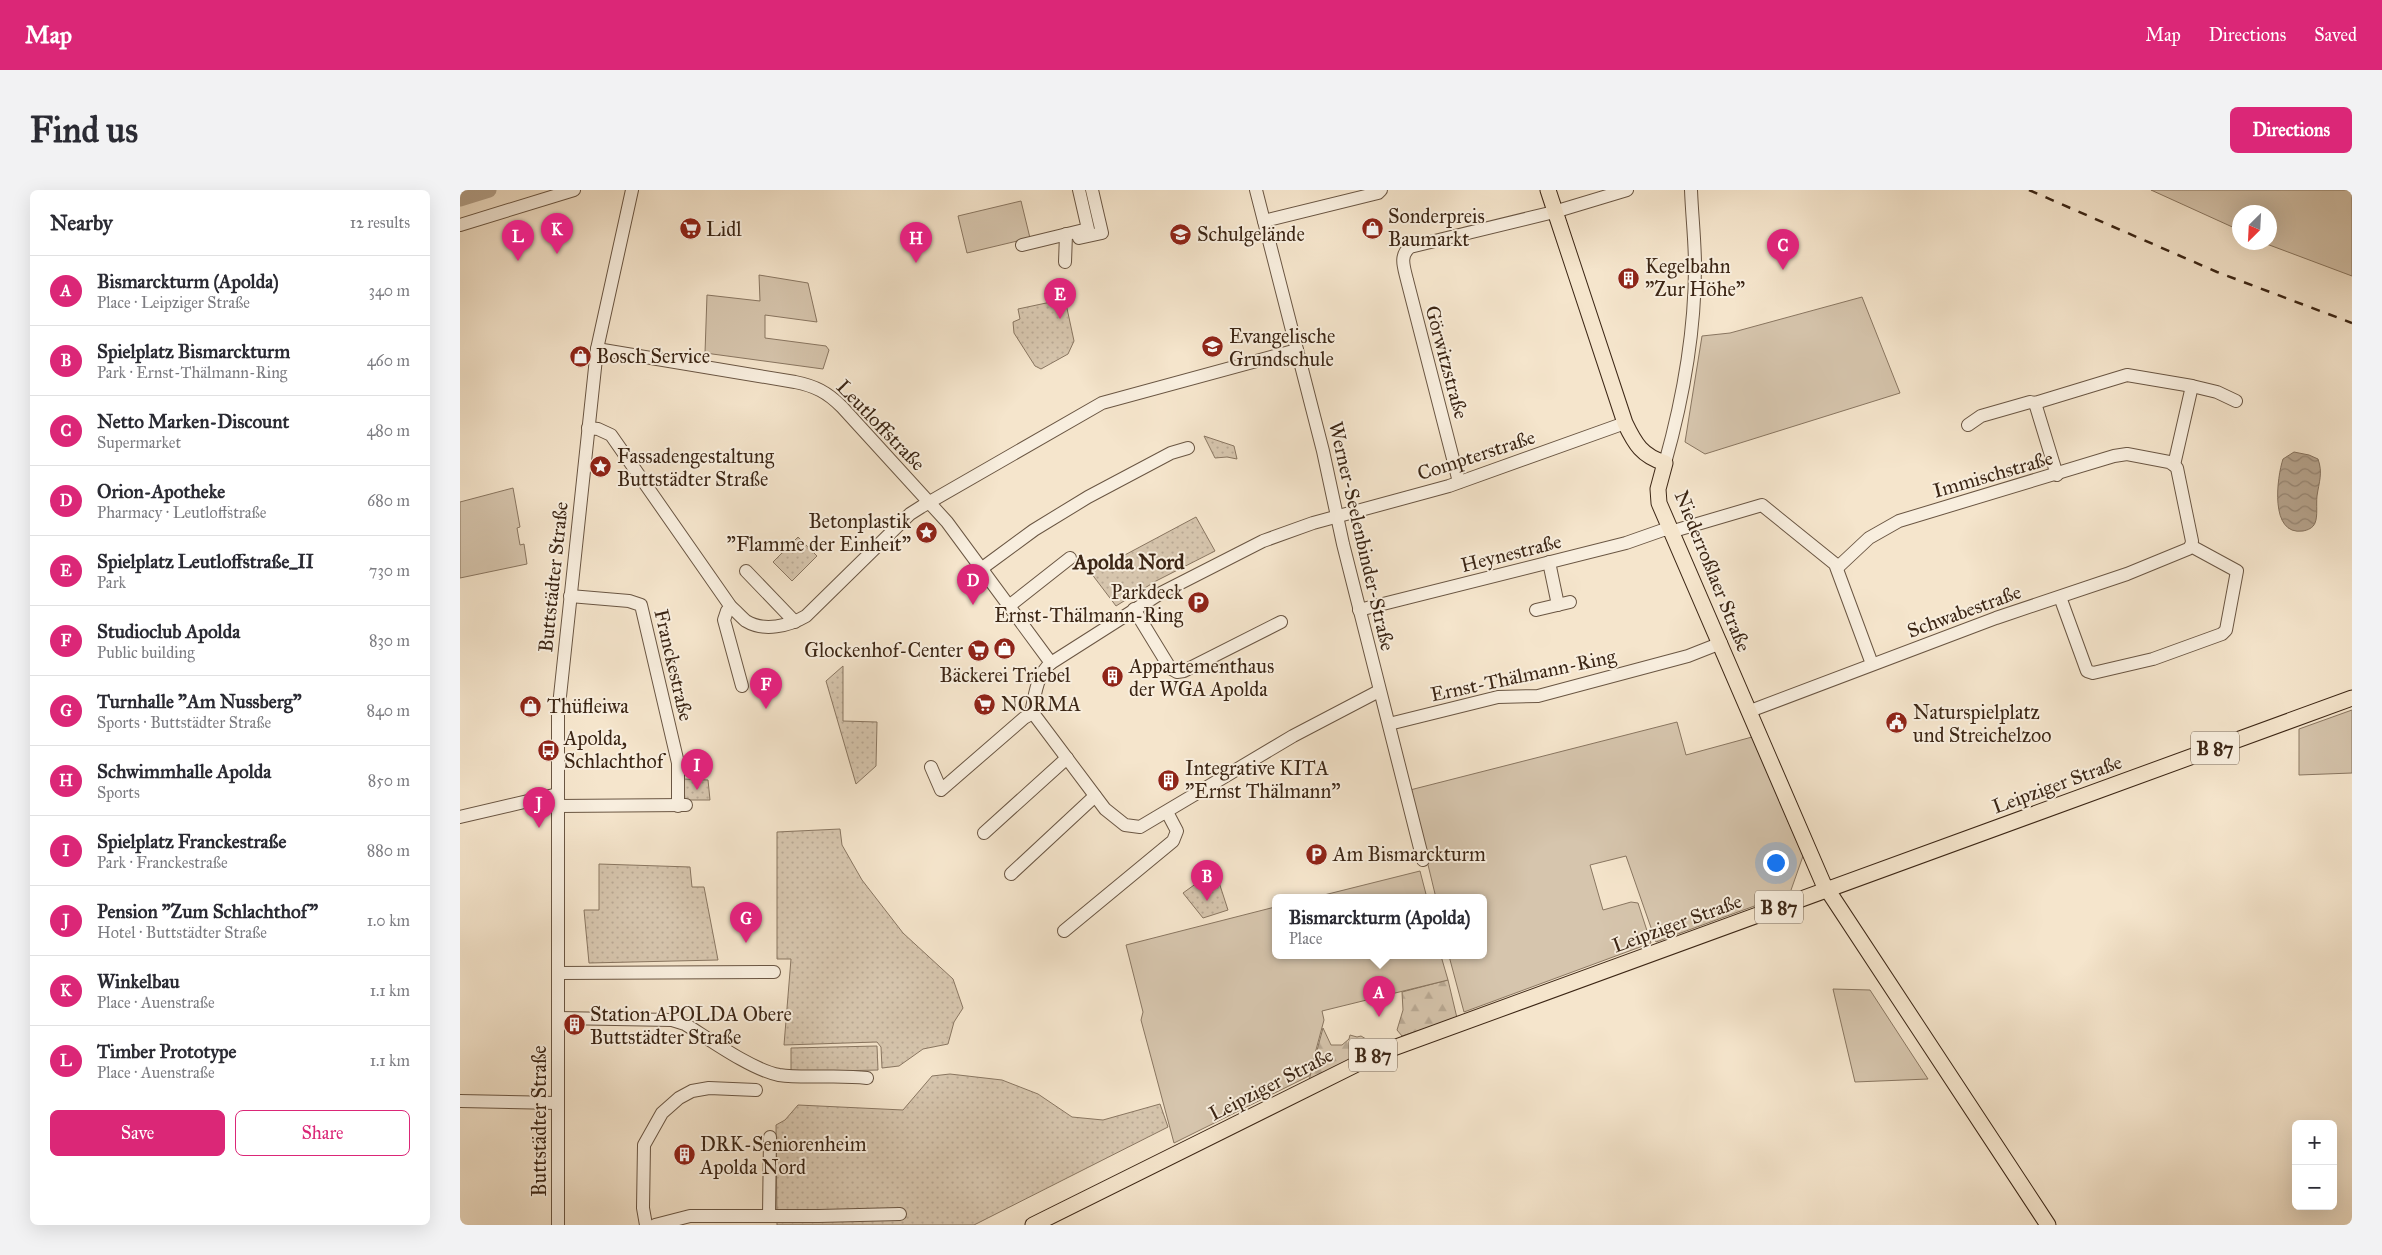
<!DOCTYPE html>
<meta charset="utf-8">
<style>
:root{--surface:#fff;--page:#f2f2f3;--text:#2b2b33;--muted:#7c7c81;--line:#e1e1e2;--accent:#db2777}
body{margin:0;font-family:"IM FELL Great Primer",serif;background:var(--page);color:var(--text)}
.controls{position:absolute;right:15px;bottom:15px;display:grid;overflow:hidden;border-radius:8px;box-shadow:0 5px 20px #0002}
.controls button{width:45px;height:45px;display:grid;place-items:center;padding:0;border:0;border-bottom:1px solid var(--line);background:var(--surface);color:var(--text);font:25px sans-serif}
.compass{position:absolute;left:1772px;top:15px;width:45px;height:45px;border-radius:50%;background:var(--surface);box-shadow:0 5px 20px #0002;rotate:204deg}
.you{position:absolute;left:1315px;top:672px;width:18px;height:18px;margin:-12px;border:4px solid #fff;border-radius:50%;background:#1a73e8;box-shadow:0 0 0 8px #1a73e833}
.badge{display:grid;place-items:center;width:32px;height:32px;border-radius:50%;background:var(--accent);color:#fff;font-size:16px;font-weight:700}
.pin{position:absolute;translate:-50% -41px;filter:drop-shadow(0 1px 2px #0008)}
.pin::after{content:'';position:absolute;top:26px;width:18px;height:15px;background:inherit;clip-path:polygon(0 0,100% 0,50% 100%)}
.popup{position:absolute;left:812px;top:704px;width:215px;height:65px;box-sizing:border-box;display:grid;place-content:center;border-radius:8px;background:var(--surface);filter:drop-shadow(0 1px 4px #0005);font-size:16px;white-space:nowrap;color:var(--muted)}
.popup b{font-size:19px;color:var(--text)}
.popup::after{content:'';position:absolute;left:50%;top:100%;margin-left:-10px;border:10px solid transparent;border-top-color:var(--surface)}
.list{margin:0;padding:0;list-style:none}
h2{display:flex;justify-content:space-between;align-items:center;height:65px;margin:0;padding:0 20px;font-size:21px}
h2 small{font-size:16px;font-weight:400;color:var(--muted)}
.list li{display:grid;grid-template-columns:32px 1fr auto;gap:15px;align-items:center;box-sizing:border-box;height:70px;padding:0 20px;border-top:1px solid var(--line)}
.list b{display:block;font-size:19px;white-space:nowrap}
.list p{margin:0;font-size:16px;white-space:nowrap;color:var(--muted)}
.list em{font-size:16px;font-style:normal;color:var(--muted)}
.actions{display:flex;gap:10px;padding:15px 20px}
.actions a{flex:1;padding:11px 0;border:1px solid var(--accent);border-radius:8px;text-align:center;font-size:18px;color:var(--accent)}
.actions .main{background:var(--accent);color:#fff}
.map{position:relative;flex:none;width:1892px;height:1035px;overflow:hidden;border-radius:8px}
header{display:flex;align-items:center;gap:30px;box-sizing:border-box;height:70px;padding:0 25px;background:var(--accent);color:#fff}
header strong{font-size:24px}
nav{display:flex;gap:28px;margin-inline-start:auto;font-size:18px}
.intro{display:flex;align-items:center;justify-content:space-between;box-sizing:border-box;height:120px;padding:0 30px}
h1{margin:0;font-size:35px}
.button{padding:12px 22px;border-radius:8px;background:var(--accent);color:#fff;font-size:18px;font-weight:700}
main{display:flex;gap:30px;padding:0 30px}
aside{flex:1;background:var(--surface);border-radius:8px;box-shadow:0 5px 20px #0002}
.map>svg:first-child{display:block}
</style>
<header>
<strong>Map</strong>
<nav><a>Map</a><a>Directions</a><a>Saved</a></nav>
</header>
<div class="intro"><h1>Find us</h1><a class="button">Directions</a></div>
<main>
<aside>
<h2>Nearby<small>12 results</small></h2>
<ul class="list">
<li><span class="badge">A</span><div><b>Bismarckturm (Apolda)</b><p>Place · Leipziger Straße</p></div><em>340 m</em></li>
<li><span class="badge">B</span><div><b>Spielplatz Bismarckturm</b><p>Park · Ernst-Thälmann-Ring</p></div><em>460 m</em></li>
<li><span class="badge">C</span><div><b>Netto Marken-Discount</b><p>Supermarket</p></div><em>480 m</em></li>
<li><span class="badge">D</span><div><b>Orion-Apotheke</b><p>Pharmacy · Leutloffstraße</p></div><em>680 m</em></li>
<li><span class="badge">E</span><div><b>Spielplatz Leutloffstraße_II</b><p>Park</p></div><em>730 m</em></li>
<li><span class="badge">F</span><div><b>Studioclub Apolda</b><p>Public building</p></div><em>830 m</em></li>
<li><span class="badge">G</span><div><b>Turnhalle &quot;Am Nussberg&quot;</b><p>Sports · Buttstädter Straße</p></div><em>840 m</em></li>
<li><span class="badge">H</span><div><b>Schwimmhalle Apolda</b><p>Sports</p></div><em>850 m</em></li>
<li><span class="badge">I</span><div><b>Spielplatz Franckestraße</b><p>Park · Franckestraße</p></div><em>880 m</em></li>
<li><span class="badge">J</span><div><b>Pension &quot;Zum Schlachthof&quot;</b><p>Hotel · Buttstädter Straße</p></div><em>1.0 km</em></li>
<li><span class="badge">K</span><div><b>Winkelbau</b><p>Place · Auenstraße</p></div><em>1.1 km</em></li>
<li><span class="badge">L</span><div><b>Timber Prototype</b><p>Place · Auenstraße</p></div><em>1.1 km</em></li>
</ul>
<div class="actions"><a class="main">Save</a><a>Share</a></div>
</aside>
<div class="map">
<svg width="1892" height="1035" viewBox="0 0 1892 1035">
<defs>
<pattern id="grass-dots" width="8" height="8" patternUnits="userSpaceOnUse" patternTransform="scale(1.25)"><rect width="8" height="8" fill="#d6c5ad"/><path d="M2 2h.1M6 6h.1" fill="none" stroke="#b9a994" stroke-width="1.8" stroke-linecap="round"/></pattern>
<pattern id="forest-firs" width="22" height="20" patternUnits="userSpaceOnUse" patternTransform="scale(1.25)"><rect width="22" height="20" fill="#d6c5ad"/><path d="M5 1l3.5 6h-7zM16 11l3.5 6h-7z" fill="#b9a994"/></pattern>
<pattern id="water-waves" width="16" height="10" patternUnits="userSpaceOnUse" patternTransform="scale(1.25)"><rect width="16" height="10" fill="#b6a48e"/><path d="M0 5q4-4 8 0t8 0" fill="none" stroke="#958573"/></pattern>
</defs>
<rect width="100%" height="100%" fill="#f5e5cc"/>
<filter id="stains"><feTurbulence type="fractalNoise" baseFrequency=".004" numOctaves="4"/><feColorMatrix values="0 0 0 0 .2 0 0 0 0 .09 0 0 0 0 .02 0 0 0 .5 -.17"/></filter>
<radialGradient id="worn" r=".72"><stop offset=".6" stop-color="#630" stop-opacity="0"/><stop offset="1" stop-color="#630" stop-opacity=".3"/></radialGradient>
<g fill="url(#grass-dots)" stroke="#897661">
<path d="M605,109l9,42 -6,13 -27,15 -6,-3 -21,-33 -1,-11 7,-3 -2,-10z"/>
<path d="M744,246l30,10 3,13 -10,-2 -12,1z"/>
<path d="M736,327l19,34 -59,30 -40,25 -25,-33z"/>
<path d="M338,347l19,19 -25,25 -19,-19z"/>
<path d="M383,476v55l34,1 -1,44 -20,18 -30,-103z"/>
<path d="M223,589l25,1 2,20h-25z"/>
<path d="M380,639l2,16 20,35 41,53 50,46 10,29 -9,14 -6,22 -25,5 -24,17 -17,2 -1,-21 -4,-5 -93,3 7,-86h-14v-127z"/>
<path d="M139,674l91,3 2,20h12l14,73 -129,3 -5,-53h15z"/>
<path d="M755,680l13,40 -25,8 -20,-25z"/>
<path d="M417,856l1,24 -87,2v-24z"/>
<path d="M490,884l52,6 36,14 34,23 31,3 57,-16 8,23 -194,98h-197l-1,-100 9,-5 13,-15 105,5 29,-34z"/>
</g>
<g fill="url(#forest-firs)" stroke="#897661">
<path d="M988,790l9,38 -55,18 -5,-6 6,-20 -1,-18z"/>
<path d="M863,838l8,17h11l7,-6 1,-4 7,2 4,-1 5,3 3,13 -60,28z"/>
</g>
<g fill="#d6c5ad" stroke="#897661">
<path d="M1691,0h201v86l-88,-33 6,-1v-30h-30l-1,18z"/>
<path d="M561,11l9,37 -63,15 -9,-37z"/>
<path d="M299,85l49,8 9,39 -52,-7v23l61,8 3,4 -6,19 -118,-16 2,-58 53,6z"/>
<path d="M1402,107l38,96 -195,61 -20,-12 17,-106 28,-3z"/>
<path d="M53,298l7,39 -3,1 3,17 4,-1 3,20 -67,14v-76z"/>
<path d="M1892,520v63l-53,2v-46z"/>
<path d="M1217,532l9,33 66,-18 51,119 -13,37 -134,49 -30,-86 -36,9 13,45 28,-8 7,1 13,40 -187,69 -15,-56h34v-58h-47l-26,-108z"/>
<path d="M960,681l7,27h-115z"/>
<path d="M815,717v49h166l7,24 -126,31 2,9 -15,56 -135,67 -33,-123 2,-8 -17,-67z"/>
<path d="M1373,799l37,1 58,89 -73,3z"/>
</g>
<path fill="url(#water-waves)" stroke="#85725e" d="M1834,262l15,3 9,4c5,14 1,23 -1,37 -1,9 1,20 -2,27 -2,5 -7,7 -12,8 -34,5 -26,-54 -20,-72z"/>
<g fill="none" stroke-linecap="round" stroke-linejoin="round">
<path stroke="#b6a48e" stroke-width="15" d="M0,9l29,-9"/>
<defs>
<g id="minor">
<path d="M796,0l67,261 20,93 80,316"/>
<path d="M804,31l114,-28 3,-3"/>
<path d="M0,35l114,-35"/>
<path d="M619,48l23,-5 -10,-43"/>
<path d="M562,55l66,-16 -9,-39"/>
<path d="M605,72l1,-28"/>
<path d="M137,159l198,33c20,4 32,10 47,25l105,115 104,141"/>
<path d="M1575,213l22,72"/>
<path d="M1508,235l13,-9 49,-14 5,1 92,-28 65,11 25,6 19,9"/>
<path d="M128,238l10,1 13,6 120,172c5,4 10,10 15,14 18,11 43,5 60,-5l104,-102 11,-7 181,-104 195,-53"/>
<path d="M1205,273c18,-64 30,-130 30,-197 0,-25 -3,-50 -4,-76"/>
<path d="M1714,275l3,3 15,73 -1,5"/>
<path d="M1714,275l18,-79"/>
<path d="M999,292l-52,-202c-3,-13 -8,-24 3,-33l144,-35 73,-22"/>
<path d="M1089,372l9,43"/>
<path d="M1377,378l32,-30 30,-17 215,-65 13,-2 42,8 5,3"/>
<path d="M521,379l53,-39 54,-33 83,-44 17,-5"/>
<path d="M286,381l49,51"/>
<path d="M110,406l59,5 12,4 37,158v43"/>
<path d="M1600,407l27,74 6,2 60,-14 69,-25 4,-4 11,-59 -46,-25"/>
<path d="M549,416l61,-48"/>
<path d="M271,417l-4,4 -3,9 18,66"/>
<path d="M674,419l36,59 7,4 7,-1 97,-49"/>
<path d="M899,420l267,-67 37,-13h14l85,-25 73,59 37,100"/>
<path d="M1076,420l34,-8"/>
<path d="M919,501l-86,45 -153,91 -15,-2 -20,-16 -72,-96 -1,-5c4,-17 5,-33 19,-45l110,-70 102,-52 50,-18 136,-37 176,-63"/>
<path d="M1290,521l246,-93 131,-44 61,-25 3,-3"/>
<path d="M929,534l109,-27 40,-1 150,-40 33,-13"/>
<path d="M471,577l10,23 83,-72 9,-5"/>
<path d="M98,616l128,-1"/>
<path d="M0,627l98,-23"/>
<path d="M524,643l83,-75"/>
<path d="M551,684l84,-78"/>
<path d="M604,741l109,-90 4,-10 -10,-19"/>
<path d="M98,783l216,-1"/>
<path d="M98,828l114,2 13,4c24,15 67,46 94,51 27,4 58,-1 88,3"/>
<path d="M0,911l98,2"/>
<path d="M309,1026l1,-79"/>
<path d="M98,1035v-510l39,-366 35,-159"/>
<path d="M186,1035l-3,-17 1,-63 18,-32 17,-15 13,-7 17,-3 47,2"/>
<path d="M195,1035l35,-9h129l81,-2"/>
</g>
<g id="major">
<path d="M1088,0l77,233c10,21 17,33 40,40l-7,26 1,14 164,380 225,342"/>
<path d="M573,1035l344,-171 975,-356"/>
</g>
</defs>
<use href="#minor" stroke="#6a5643" stroke-width="14"/>
<use href="#major" stroke="#3c2615" stroke-width="17"/>
<use href="#minor" stroke="#f8eede" stroke-width="12"/>
<use href="#major" stroke="#f5e5cc" stroke-width="15"/>
<path stroke="#3c2615" stroke-width="2.5" stroke-dasharray="9 9" stroke-linecap="butt" d="M1569,0l188,82 135,51"/>
</g>
<defs>
<symbol id="shop-disc" viewBox="-11 -11 22 22"><circle r="9.5" fill="#8f2418" stroke="#f8eede"/><path d="M-5-2.5h2.3a2.7 3.5 0 0 1 5.4 0H5L5.5 6h-11ZM-1.5-2.5h3a1.5 2.3 0 0 0-3 0Z" fill="#fff"/></symbol>
<symbol id="supermarket-disc" viewBox="-11 -11 22 22"><circle r="9.5" fill="#8f2418" stroke="#f8eede"/><path d="M-6-5.5h2.5l.6 2H6L4.5 2H-2.5L-4.4-4H-6ZM-1.5 3.2a1.3 1.3 0 1 0 .1 0ZM3 3.2a1.3 1.3 0 1 0 .1 0Z" fill="#fff"/></symbol>
<symbol id="school-disc" viewBox="-11 -11 22 22"><circle r="9.5" fill="#8f2418" stroke="#f8eede"/><path d="M0-5L7-2L0 1L-7-2ZM-4 1L0 2.5L4 1V4Q0 6-4 4Z" fill="#fff"/></symbol>
<symbol id="building-disc" viewBox="-11 -11 22 22"><circle r="9.5" fill="#8f2418" stroke="#f8eede"/><path d="M-4-6H4V6H1V3H-1V6H-4ZM-2.5-4.3h1.7v1.8h-1.7ZM.8-4.3h1.7v1.8H.8ZM-2.5-1h1.7V.8h-1.7ZM.8-1h1.7V.8H.8Z" fill="#fff"/></symbol>
<symbol id="sight-disc" viewBox="-11 -11 22 22"><circle r="9.5" fill="#8f2418" stroke="#f8eede"/><path d="M0-6L1.8-2.2L6-1.7L2.9 1.2L3.7 5.4L0 3.3L-3.7 5.4L-2.9 1.2L-6-1.7L-1.8-2.2Z" fill="#fff"/></symbol>
<symbol id="parking-disc" viewBox="-11 -11 22 22"><circle r="9.5" fill="#8f2418" stroke="#f8eede"/><path d="M-3.5-5.5H1a3.5 3.5 0 0 1 0 7H-1V5.5H-3.5ZM-1-3.4V-.6H.8a1.4 1.4 0 0 0 0-2.8Z" fill="#fff"/></symbol>
<symbol id="civic-disc" viewBox="-11 -11 22 22"><circle r="9.5" fill="#8f2418" stroke="#f8eede"/><path d="M-.6-6.5H3V-4.5H.6V-3L4-1V1h2V6H-6V1h2V-1L-.6-3ZM-1.2 2.5V6h2.4V2.5Z" fill="#fff"/></symbol>
<symbol id="bus-disc" viewBox="-11 -11 22 22"><circle r="9.5" fill="#8f2418" stroke="#f8eede"/><path d="M-5-6H5V4H4V6H2V4H-2V6H-4V4H-5ZM-3.5-4V0h7V-4ZM-3.5 1.2v1.5H-2V1.2ZM2 1.2v1.5H3.5V1.2Z" fill="#fff"/></symbol>
</defs>
<g fill-rule="evenodd">
<use href="#shop-disc" x="900" y="26" width="25" height="25"/>
<use href="#supermarket-disc" x="218" y="26" width="25" height="25"/>
<use href="#school-disc" x="708" y="32" width="25" height="25"/>
<use href="#building-disc" x="1156" y="76" width="25" height="25"/>
<use href="#school-disc" x="740" y="144" width="25" height="25"/>
<use href="#shop-disc" x="108" y="154" width="25" height="25"/>
<use href="#sight-disc" x="128" y="264" width="25" height="25"/>
<use href="#sight-disc" x="454" y="330" width="25" height="25"/>
<use href="#parking-disc" x="726" y="400" width="25" height="25"/>
<use href="#shop-disc" x="532" y="446" width="25" height="25"/>
<use href="#supermarket-disc" x="506" y="448" width="25" height="25"/>
<use href="#building-disc" x="640" y="474" width="25" height="25"/>
<use href="#supermarket-disc" x="512" y="502" width="25" height="25"/>
<use href="#shop-disc" x="58" y="504" width="25" height="25"/>
<use href="#civic-disc" x="1424" y="520" width="25" height="25"/>
<use href="#bus-disc" x="76" y="548" width="25" height="25"/>
<use href="#building-disc" x="696" y="578" width="25" height="25"/>
<use href="#parking-disc" x="844" y="652" width="25" height="25"/>
<use href="#building-disc" x="102" y="822" width="25" height="25"/>
<use href="#building-disc" x="212" y="952" width="25" height="25"/>
</g>
<g text-anchor="middle" stroke-width="4" stroke-linejoin="round" paint-order="stroke">
<g fill="#f8eede" stroke="#746251" stroke-width="1">
<rect x="1731" y="541.5" width="48" height="33" rx="4"/>
<rect x="1295" y="700.5" width="48" height="33" rx="4"/>
<rect x="889" y="848.5" width="48" height="33" rx="4"/>
</g>
<g font-size="19" font-weight="bold" fill="#3c2615">
<text x="1755" y="565">B 87</text>
<text x="1319" y="724">B 87</text>
<text x="913" y="872">B 87</text>
</g>
<g font-size="20" fill="#3c2615" stroke="#f8eede" text-anchor="start">
<text x="928" y="33">Sonderpreis<tspan x="928" dy="23">Baumarkt</tspan></text>
<text x="246" y="46">Lidl</text>
<text x="737" y="51">Schulgelände</text>
<text x="1185" y="83">Kegelbahn<tspan x="1185" dy="23">"Zur Höhe"</tspan></text>
<text x="769" y="153">Evangelische<tspan x="769" dy="23">Grundschule</tspan></text>
<text x="136" y="173">Bosch Service</text>
<text x="157" y="273">Fassadengestaltung<tspan x="157" dy="23">Buttstädter Straße</tspan></text>
<text x="451" y="338" text-anchor="end">Betonplastik<tspan x="451" dy="23">"Flamme der Einheit"</tspan></text>
<text x="723" y="409" text-anchor="end">Parkdeck<tspan x="723" dy="23">Ernst-Thälmann-Ring</tspan></text>
<text x="503" y="467" text-anchor="end">Glockenhof-Center</text>
<text x="669" y="483">Appartementhaus<tspan x="669" dy="23">der WGA Apolda</tspan></text>
<text x="545" y="492" text-anchor="middle">Bäckerei Triebel</text>
<text x="541" y="521">NORMA</text>
<text x="87" y="523">Thüfleiwa</text>
<text x="1453" y="529">Naturspielplatz<tspan x="1453" dy="23">und Streichelzoo</tspan></text>
<text x="104" y="555">Apolda,<tspan x="104" dy="23">Schlachthof</tspan></text>
<text x="725" y="585">Integrative KITA<tspan x="725" dy="23">"Ernst Thälmann"</tspan></text>
<text x="873" y="671">Am Bismarckturm</text>
<text x="130" y="831">Station APOLDA Obere<tspan x="130" dy="23">Buttstädter Straße</tspan></text>
<text x="240" y="961">DRK-Seniorenheim<tspan x="240" dy="23">Apolda Nord</tspan></text>
</g>
<g font-size="20" fill="#3c2615" stroke="#f8eede">
<text transform="translate(987 172) rotate(75)" y="7">Görwitzstraße</text>
<text transform="translate(421 235) rotate(46)" y="7">Leutloffstraße</text>
<text transform="translate(1016 265) rotate(-18)" y="7">Compterstraße</text>
<text transform="translate(1533 284) rotate(-16)" y="7">Immischstraße</text>
<text transform="translate(902 346) rotate(77)" y="7">Werner-Seelenbinder-Straße</text>
<text transform="translate(1051 363) rotate(-14)" y="7">Heynestraße</text>
<text transform="translate(1253 381) rotate(68)" y="7">Niederroßlaer Straße</text>
<text transform="translate(93 387) rotate(-84)" y="7">Buttstädter Straße</text>
<text transform="translate(1504 421) rotate(-20)" y="7">Schwabestraße</text>
<text transform="translate(214 475) rotate(77)" y="7">Franckestraße</text>
<text transform="translate(1063 485) rotate(-12)" y="7">Ernst-Thälmann-Ring</text>
<text transform="translate(1597 594) rotate(-20)" y="7">Leipziger Straße</text>
<text transform="translate(1217 733) rotate(-20)" y="7">Leipziger Straße</text>
<text transform="translate(811 894) rotate(-27)" y="7">Leipziger Straße</text>
<text transform="translate(79 931) rotate(-90)" y="7">Buttstädter Straße</text>
</g>
<g font-size="21" font-weight="bold" fill="#3c2615" stroke="#f8eede">
<text x="669" y="379">Apolda Nord</text>
</g>
</g>
<rect width="100%" height="100%" filter="url(#stains)"/>
<rect width="100%" height="100%" fill="url(#worn)"/>
</svg>
<div class="controls">
<button>+</button>
<button>−</button>
</div>
<svg class="compass" viewBox="-18 -18 36 36"><path d="M0-13l5 13h-10z" fill="#e53935"/><path d="M0 13l5-13h-10z" fill="#7c7c81"/></svg>
<div class="you"></div>
<div class="pin badge" style="left:919px;top:827px">A</div>
<div class="popup"><b>Bismarckturm (Apolda)</b>Place</div>
<div class="pin badge" style="left:747px;top:711px">B</div>
<div class="pin badge" style="left:1323px;top:80px">C</div>
<div class="pin badge" style="left:513px;top:415px">D</div>
<div class="pin badge" style="left:600px;top:129px">E</div>
<div class="pin badge" style="left:306px;top:519px">F</div>
<div class="pin badge" style="left:286px;top:753px">G</div>
<div class="pin badge" style="left:456px;top:73px">H</div>
<div class="pin badge" style="left:237px;top:600px">I</div>
<div class="pin badge" style="left:79px;top:638px">J</div>
<div class="pin badge" style="left:97px;top:64px">K</div>
<div class="pin badge" style="left:58px;top:71px">L</div>
</div>
</main>
